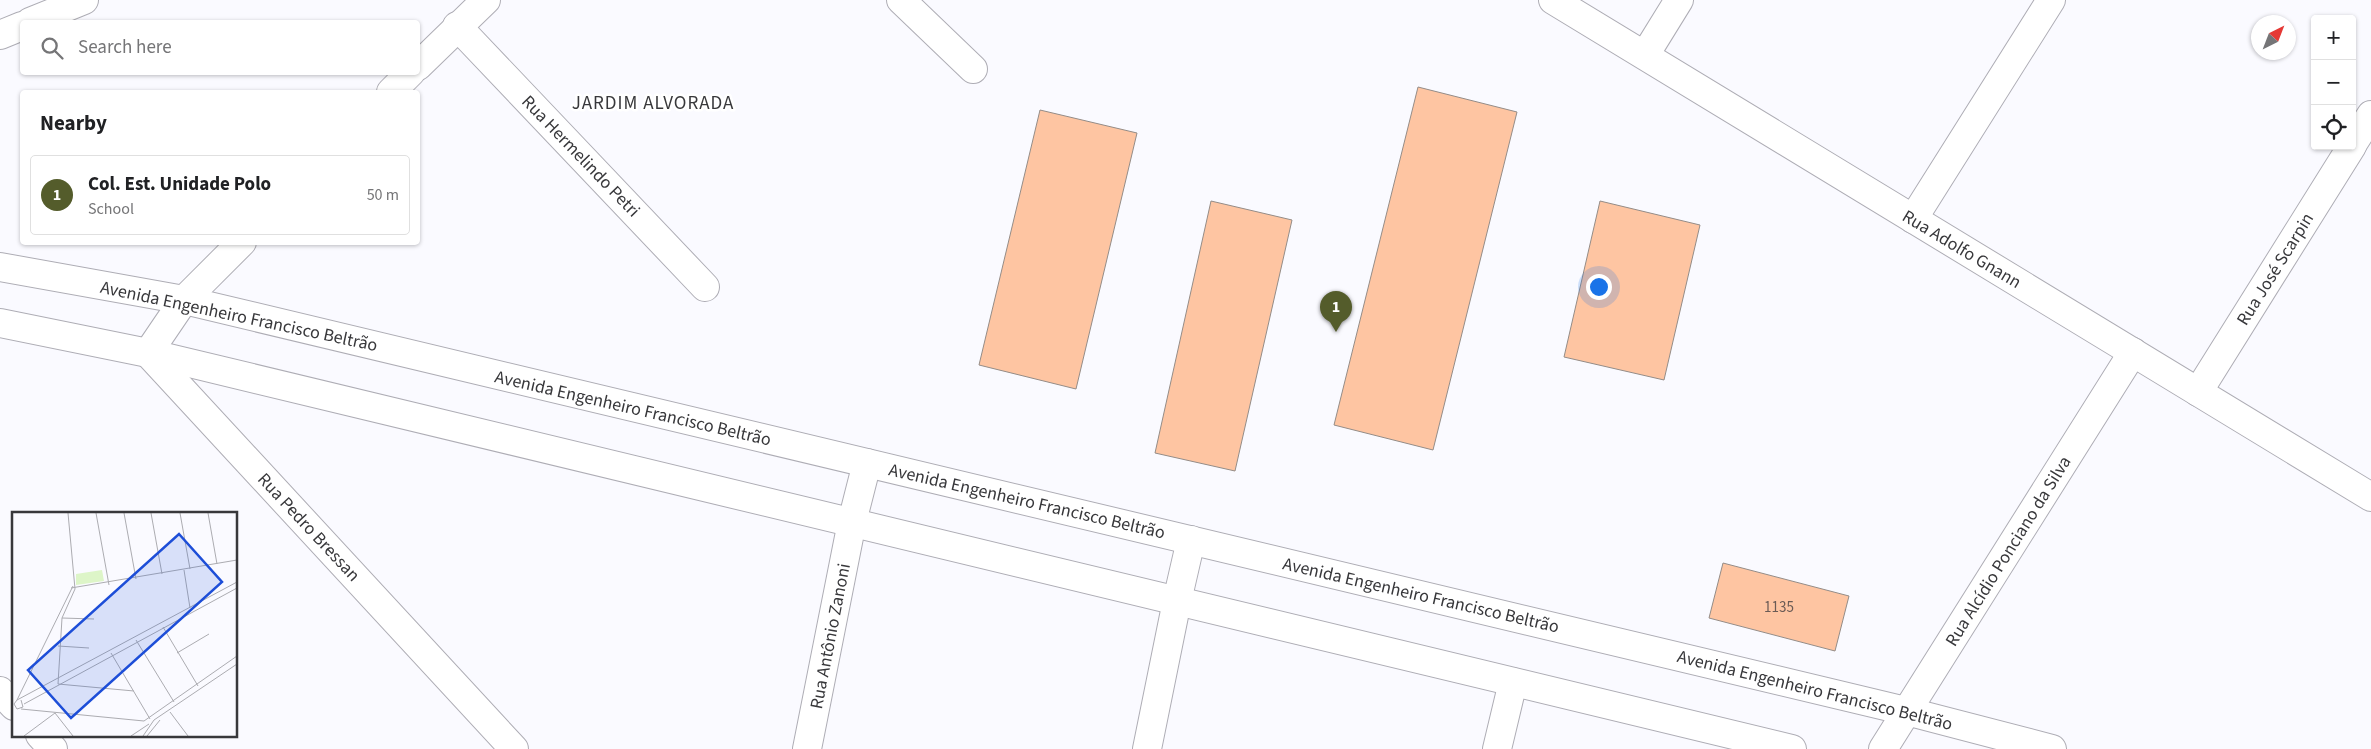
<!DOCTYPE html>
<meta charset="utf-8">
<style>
:root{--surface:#fff;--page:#f6f6f6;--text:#202124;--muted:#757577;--line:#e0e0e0;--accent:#545c2b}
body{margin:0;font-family:"Source Sans 3",sans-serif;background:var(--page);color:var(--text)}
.controls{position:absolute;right:15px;top:15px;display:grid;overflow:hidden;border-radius:5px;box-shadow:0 1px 4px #0004}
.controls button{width:45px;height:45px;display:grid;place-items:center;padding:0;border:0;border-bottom:1px solid var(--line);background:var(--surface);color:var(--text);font:25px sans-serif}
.compass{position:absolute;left:2251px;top:15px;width:45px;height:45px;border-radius:50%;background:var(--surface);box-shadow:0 1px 4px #0004;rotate:42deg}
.you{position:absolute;left:1598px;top:286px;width:18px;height:18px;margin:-12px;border:4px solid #fff;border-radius:50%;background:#1a73e8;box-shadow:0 0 0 8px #1a73e833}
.badge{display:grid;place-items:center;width:32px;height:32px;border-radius:50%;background:var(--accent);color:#fff;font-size:16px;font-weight:700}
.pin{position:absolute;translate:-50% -41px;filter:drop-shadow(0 1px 2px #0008)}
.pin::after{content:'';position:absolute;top:26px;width:18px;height:15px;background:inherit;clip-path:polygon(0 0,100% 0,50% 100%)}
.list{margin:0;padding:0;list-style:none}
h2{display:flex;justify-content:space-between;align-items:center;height:65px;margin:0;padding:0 20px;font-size:21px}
h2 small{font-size:16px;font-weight:400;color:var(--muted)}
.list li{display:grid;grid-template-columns:32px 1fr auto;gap:15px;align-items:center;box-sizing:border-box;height:80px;margin:0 10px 10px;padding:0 10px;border:1px solid var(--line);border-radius:5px}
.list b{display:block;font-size:19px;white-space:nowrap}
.list p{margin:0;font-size:16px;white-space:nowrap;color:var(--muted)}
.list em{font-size:16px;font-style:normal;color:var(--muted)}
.icon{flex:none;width:28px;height:28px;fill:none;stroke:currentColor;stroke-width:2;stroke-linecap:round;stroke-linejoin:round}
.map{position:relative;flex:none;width:2371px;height:749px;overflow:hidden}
.search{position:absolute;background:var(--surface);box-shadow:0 1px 4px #0004;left:20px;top:20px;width:400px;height:55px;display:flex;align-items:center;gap:12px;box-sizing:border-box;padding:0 18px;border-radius:5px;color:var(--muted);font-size:19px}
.panel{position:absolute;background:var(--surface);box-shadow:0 1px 4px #0004;left:20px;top:90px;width:400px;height:155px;border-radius:5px}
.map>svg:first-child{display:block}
</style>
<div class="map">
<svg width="2371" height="749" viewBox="0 0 2371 749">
<rect width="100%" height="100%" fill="#fafaff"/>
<g fill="#fec5a2" stroke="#948c87">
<path d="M1418,87l99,25 -84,338 -99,-25z"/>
<path d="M1040,110l97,23 -61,256 -97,-24z"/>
<path d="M1211,201l81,19 -57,251 -80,-18z"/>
<path d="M1600,201l100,24 -36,155 -100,-23z"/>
<path d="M1723,563l126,33 -14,55 -126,-33z"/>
</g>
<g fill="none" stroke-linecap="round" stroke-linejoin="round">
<defs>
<g id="minor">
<path d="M901,0l72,69"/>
<path d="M1553,0l818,497"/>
<path d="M30,22l54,-22"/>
<path d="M457,26l248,261"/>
<path d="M0,35l22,-9"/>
<path d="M1645,55l34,-55"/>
<path d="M418,66l68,-66"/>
<path d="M391,92l20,-20"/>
<path d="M2352,145l19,-30"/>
<path d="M1913,219l138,-219"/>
<path d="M242,242l-58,58 -36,53 366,396"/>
<path d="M0,267l184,33 1722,411 146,38"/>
<path d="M0,323l148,30 1644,396"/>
<path d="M2198,392l154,-246"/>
<path d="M0,691l14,15"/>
<path d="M40,735l13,14"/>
<path d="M807,749l45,-227 15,-59"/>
<path d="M1147,749l30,-148 14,-61"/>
<path d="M1497,749l16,-67"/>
<path d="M1883,749l250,-397"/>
</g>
</defs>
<use href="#minor" stroke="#aeadb5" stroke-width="30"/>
<use href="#minor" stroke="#fff" stroke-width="28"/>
</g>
<g text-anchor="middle" stroke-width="5" stroke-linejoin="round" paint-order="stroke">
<g font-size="15" fill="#6a5b55">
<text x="1779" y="612">1135</text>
</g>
<g font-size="18" fill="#38383b" stroke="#fff">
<text transform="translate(581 156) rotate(46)" y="6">Rua Hermelindo Petri</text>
<text transform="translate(1962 249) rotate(31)" y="6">Rua Adolfo Gnann</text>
<text transform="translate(2275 269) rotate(-58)" y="6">Rua José Scarpin</text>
<text transform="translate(239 316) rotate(12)" y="6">Avenida Engenheiro Francisco Beltrão</text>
<text transform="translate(633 408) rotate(13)" y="6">Avenida Engenheiro Francisco Beltrão</text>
<text transform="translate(1027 501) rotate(13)" y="6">Avenida Engenheiro Francisco Beltrão</text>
<text transform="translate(309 527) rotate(47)" y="6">Rua Pedro Bressan</text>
<text transform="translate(2008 551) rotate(-58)" y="6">Rua Alcídio Ponciano da Silva</text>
<text transform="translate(1421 595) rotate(13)" y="6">Avenida Engenheiro Francisco Beltrão</text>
<text transform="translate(830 636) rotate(-79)" y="6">Rua Antônio Zanoni</text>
<text transform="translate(1815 690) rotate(14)" y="6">Avenida Engenheiro Francisco Beltrão</text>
</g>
<g font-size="19" letter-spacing="1" fill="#38383b" stroke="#fff">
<text x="653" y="109">JARDIM ALVORADA</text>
</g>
</g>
<g transform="translate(12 512)">
<rect width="225" height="225" fill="#fafaff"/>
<path d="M90,58l2,11 -28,4v-11z" fill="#ddf5c8"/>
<path fill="none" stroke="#acacb1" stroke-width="1" d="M56,1l7,76 -13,29 -4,66 76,7M84,1l13,72M112,1l12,66M139,1l11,61M168,1l10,56M196,1l9,51M172,58l6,38M59,76l166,-28M50,106l32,1M151,115l35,59M124,128l38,62M46,134l31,2M99,141l39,66M165,141l32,-19M5,188l56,-114M9,188l2,7 -6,2 -3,-5 3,-4 220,-118M12,192l213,-116M9,197l123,12 93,-65M158,200l18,24M12,224l31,-23 18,23M119,224l18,-12M131,224l11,-16 83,-56M135,224l13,-16"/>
<path fill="#1d4ed8" fill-opacity="0.15" stroke="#1d4ed8" stroke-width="2.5" d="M167,22l43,48 -151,136 -43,-48z"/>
<rect width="225" height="225" fill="none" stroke="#38383b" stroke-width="2.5"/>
</g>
</svg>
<div class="controls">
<button>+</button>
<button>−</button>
<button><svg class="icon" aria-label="locate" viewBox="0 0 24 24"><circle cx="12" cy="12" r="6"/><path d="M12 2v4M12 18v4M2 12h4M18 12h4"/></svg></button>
</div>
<svg class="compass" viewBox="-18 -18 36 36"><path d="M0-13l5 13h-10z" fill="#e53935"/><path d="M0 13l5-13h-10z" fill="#757577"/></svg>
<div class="you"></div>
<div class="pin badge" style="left:1336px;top:332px">1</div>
<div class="search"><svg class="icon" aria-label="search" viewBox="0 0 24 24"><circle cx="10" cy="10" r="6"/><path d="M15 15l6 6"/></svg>Search here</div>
<section class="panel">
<h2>Nearby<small></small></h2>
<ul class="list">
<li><span class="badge">1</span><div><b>Col. Est. Unidade Polo</b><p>School</p></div><em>50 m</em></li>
</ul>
</section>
</div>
